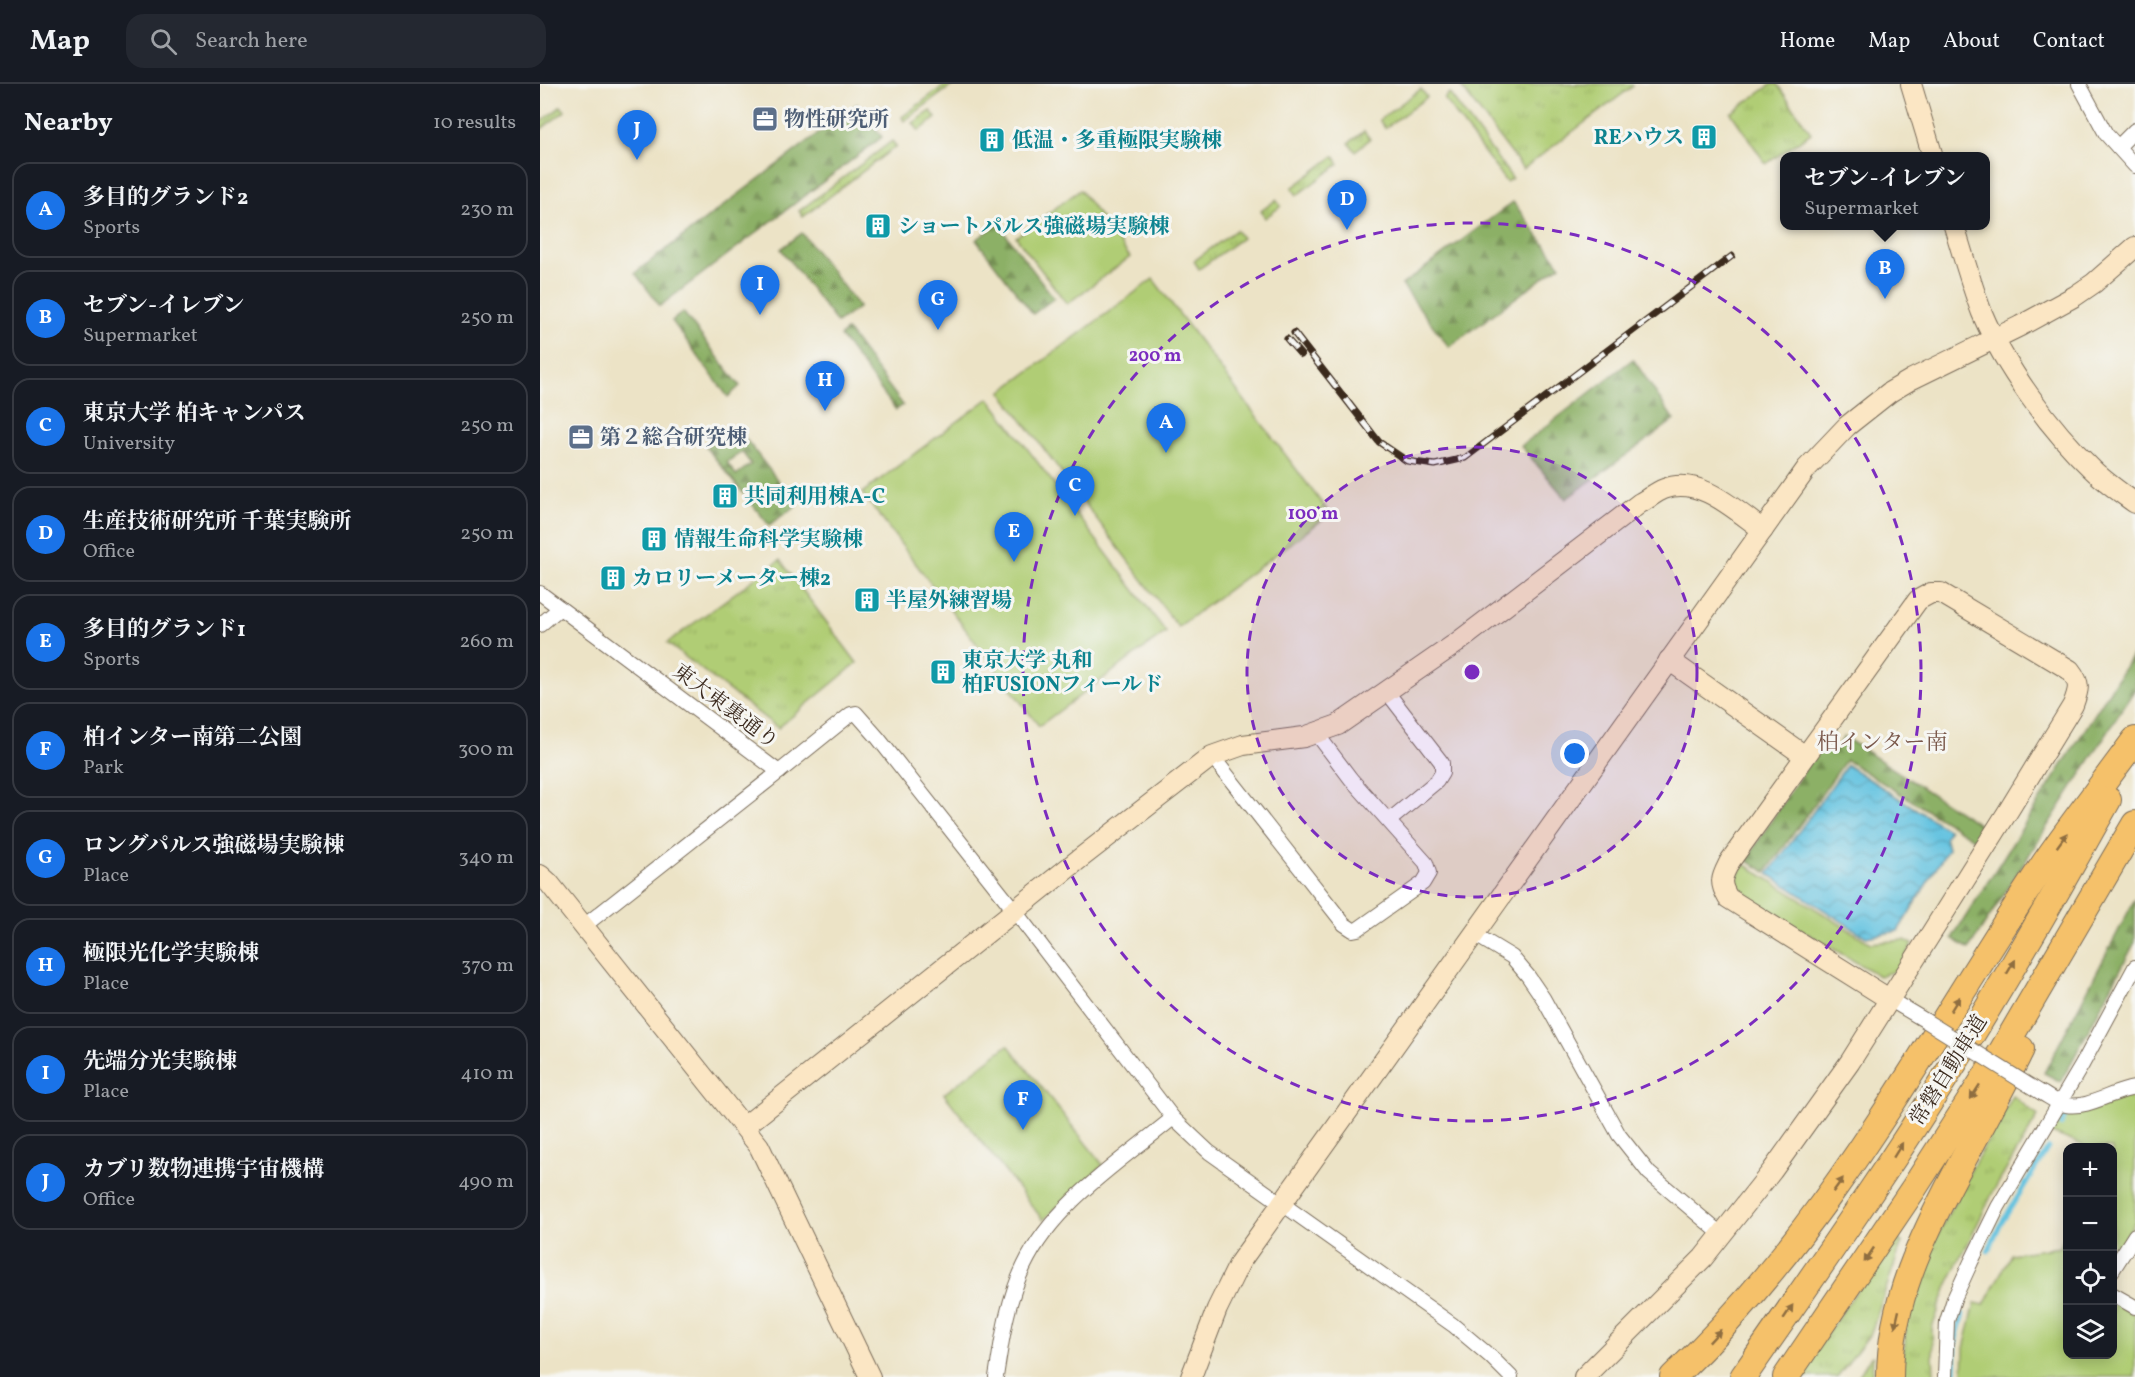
<!DOCTYPE html>
<meta charset="utf-8">
<style>
:root{--surface:#171b24;--page:#242831;--text:#f1f3f6;--muted:#9ea1a6;--line:#363941;--accent:#1a73e8}
body{margin:0;font-family:Vollkorn,"Noto Serif JP",serif;background:var(--page);color:var(--text)}
.controls{position:absolute;right:18px;bottom:18px;display:grid;overflow:hidden;border-radius:12px;box-shadow:0 3px 15px #0003}
.controls button{width:54px;height:54px;display:grid;place-items:center;padding:0;border:0;border-bottom:2px solid var(--line);background:var(--surface);color:var(--text);font:30px sans-serif}
.you{position:absolute;left:1035px;top:670px;width:21px;height:21px;margin:-15px;border:4px solid #fff;border-radius:50%;background:#1a73e8;box-shadow:0 0 0 9px #1a73e833}
.badge{display:grid;place-items:center;width:39px;height:39px;border-radius:50%;background:var(--accent);color:#fff;font-size:20px;font-weight:700}
.pin{position:absolute;translate:-50% -50px;filter:drop-shadow(0 2px 3px #0008)}
.pin::after{content:'';position:absolute;top:32px;width:21px;height:18px;background:inherit;clip-path:polygon(0 0,100% 0,50% 100%)}
.popup{position:absolute;left:1240px;top:68px;width:210px;height:78px;box-sizing:border-box;display:grid;place-content:center;border-radius:12px;background:var(--surface);filter:drop-shadow(0 2px 4px #0005);font-size:20px;white-space:nowrap;color:var(--muted)}
.popup b{font-size:22px;color:var(--text)}
.popup::after{content:'';position:absolute;left:50%;top:100%;margin-left:-12px;border:12px solid transparent;border-top-color:var(--surface)}
.list{margin:0;padding:0;list-style:none}
h2{display:flex;justify-content:space-between;align-items:center;height:78px;margin:0;padding:0 24px;font-size:26px}
h2 small{font-size:20px;font-weight:400;color:var(--muted)}
.list li{display:grid;grid-template-columns:39px 1fr auto;gap:18px;align-items:center;box-sizing:border-box;height:96px;margin:0 12px 12px;padding:0 12px;border:2px solid var(--line);border-radius:18px}
.list b{display:block;font-size:22px;white-space:nowrap}
.list p{margin:0;font-size:20px;white-space:nowrap;color:var(--muted)}
.list em{font-size:20px;font-style:normal;color:var(--muted)}
.icon{flex:none;width:33px;height:33px;fill:none;stroke:currentColor;stroke-width:2;stroke-linecap:round;stroke-linejoin:round}
.map{position:relative;flex:none;width:1595px;height:1293px;overflow:hidden}
header{display:flex;align-items:center;gap:36px;box-sizing:border-box;height:84px;padding:0 30px;background:var(--surface);border-bottom:2px solid var(--line)}
header strong{font-size:28px}
nav{display:flex;gap:33px;margin-inline-start:auto;font-size:21px}
.search{width:420px;height:54px;background:var(--page);display:flex;align-items:center;gap:15px;box-sizing:border-box;padding:0 21px;border-radius:18px;color:var(--muted);font-size:22px}
main{display:flex}
aside{flex:1;background:var(--surface)}
.map>svg:first-child{display:block}
</style>
<header>
<strong>Map</strong>
<div class="search"><svg class="icon" aria-label="search" viewBox="0 0 24 24"><circle cx="10" cy="10" r="6"/><path d="M15 15l6 6"/></svg>Search here</div>
<nav><a>Home</a><a>Map</a><a>About</a><a>Contact</a></nav>
</header>
<main>
<aside>
<h2>Nearby<small>10 results</small></h2>
<ul class="list">
<li><span class="badge">A</span><div><b>多目的グランド2</b><p>Sports</p></div><em>230 m</em></li>
<li><span class="badge">B</span><div><b>セブン-イレブン</b><p>Supermarket</p></div><em>250 m</em></li>
<li><span class="badge">C</span><div><b>東京大学 柏キャンパス</b><p>University</p></div><em>250 m</em></li>
<li><span class="badge">D</span><div><b>生産技術研究所 千葉実験所</b><p>Office</p></div><em>250 m</em></li>
<li><span class="badge">E</span><div><b>多目的グランド1</b><p>Sports</p></div><em>260 m</em></li>
<li><span class="badge">F</span><div><b>柏インター南第二公園</b><p>Park</p></div><em>300 m</em></li>
<li><span class="badge">G</span><div><b>ロングパルス強磁場実験棟</b><p>Place</p></div><em>340 m</em></li>
<li><span class="badge">H</span><div><b>極限光化学実験棟</b><p>Place</p></div><em>370 m</em></li>
<li><span class="badge">I</span><div><b>先端分光実験棟</b><p>Place</p></div><em>410 m</em></li>
<li><span class="badge">J</span><div><b>カブリ数物連携宇宙機構</b><p>Office</p></div><em>490 m</em></li>
</ul>
</aside>
<div class="map">
<svg width="1595" height="1293" viewBox="0 0 1595 1293">
<defs>
<pattern id="grass-tufts" width="24" height="20" patternUnits="userSpaceOnUse" patternTransform="scale(1.5)"><rect width="24" height="20" fill="#b0cd74"/><path d="M3 7l-1-3M5 7V3M7 7l1-3M15 17l-1-3M17 17v-4M19 17l1-3" fill="none" stroke="#98b064"/></pattern>
<pattern id="forest-firs" width="22" height="20" patternUnits="userSpaceOnUse" patternTransform="scale(1.5)"><rect width="22" height="20" fill="#8cb066"/><path d="M5 1l3.5 6h-7zM16 11l3.5 6h-7z" fill="#748f53"/></pattern>
<pattern id="garden-furrows" width="10" height="10" patternUnits="userSpaceOnUse" patternTransform="scale(1.5)"><rect width="10" height="10" fill="#b0cd74"/><path d="M-1 1l2-2M0 10L10 0M9 11l2-2" fill="none" stroke="#98b064"/></pattern>
<pattern id="water-waves" width="16" height="10" patternUnits="userSpaceOnUse" patternTransform="scale(1.5)"><rect width="16" height="10" fill="#62c2e0"/><path d="M0 5q4-4 8 0t8 0" fill="none" stroke="#529eb5"/></pattern>
</defs>
<rect width="100%" height="100%" fill="#f6f6f2"/>
<filter id="ink" filterUnits="userSpaceOnUse"><feTurbulence type="fractalNoise" baseFrequency=".0167" numOctaves="2"/><feDisplacementMap in="SourceGraphic" scale="12" xChannelSelector="R" yChannelSelector="G"/><feConvolveMatrix kernelMatrix="1 2 1 2 8 2 1 2 1" color-interpolation-filters="sRGB"/></filter>
<filter id="wash" filterUnits="userSpaceOnUse"><feTurbulence type="fractalNoise" baseFrequency=".008" numOctaves="4" result="noise"/><feDisplacementMap in="SourceGraphic" scale="24" xChannelSelector="R" yChannelSelector="G"/><feGaussianBlur stdDeviation="1.35" result="paint"/><feColorMatrix in="noise" values="0 0 0 0 0 0 0 0 0 0 0 0 0 0 0 0 0 1.4 0 .05"/><feComposite in="paint" operator="in"/></filter>
<g filter="url(#wash)">
<rect width="100%" height="100%" fill="#ece3c6"/>
<g fill="url(#grass-tufts)" stroke="#767c49" stroke-width="1.5">
<path d="M406,0h8l-50,37 -2,-4z"/>
<path d="M925,0h167l1,2 -110,83 -62,-82z"/>
<path d="M1232,0h5l34,49 -45,31 -35,-51z"/>
<path d="M881,5l6,8 -42,31 -6,-8z"/>
<path d="M909,9l63,85 -6,4 -62,-83z"/>
<path d="M391,27l5,7 -17,13 -6,-8z"/>
<path d="M824,47l6,8 -15,12 -6,-8z"/>
<path d="M352,57l4,5 -93,71 -4,-6z"/>
<path d="M794,72l5,8 -42,31 -5,-7z"/>
<path d="M736,116l5,6 -16,12 -4,-7z"/>
<path d="M696,146l6,8 -43,31 -5,-8z"/>
<path d="M240,476l77,103 -79,65 -111,-85z"/>
<path d="M1473,1012l25,20 -45,76 -46,94 -15,42 2,49h-32l7,-86 63,-123z"/>
<path d="M1354,1153l8,5 -31,91 -34,44h-40z"/>
<path d="M1331,1272l2,1 -1,20h-14z"/>
</g>
<g fill="url(#forest-firs)" stroke="#646d42" stroke-width="1.5" fill-rule="evenodd">
<path d="M317,20l25,33 -222,169 -25,-33z"/>
<path d="M973,118l47,63 -111,82 -47,-62z"/>
<path d="M458,140l56,74 -21,16 -57,-74z"/>
<path d="M262,149l57,74 -22,16 -56,-74z"/>
<path d="M143,228l57,74 -12,11 -56,-76z"/>
<path d="M307,246l56,75 -7,5 -56,-74z"/>
<path d="M1093,275l41,61 -108,79 -45,-53z"/>
<path d="M187,344l13,4 57,73 -28,20 -63,-78zM202,368l9,12 -15,11 -9,-13z"/>
<path d="M1595,567v38l-166,260 -17,-11z"/>
<path d="M1304,653l139,90 -8,13 -129,-80 -80,112 -20,-12 75,-116 13,8z"/>
<path d="M1595,815v43l-74,140 -17,-9z"/>
</g>
<g fill="#b0cd74" stroke="#767c49" stroke-width="1.5">
<path d="M540,106l50,67 -63,47 -51,-67z"/>
<path d="M613,195l177,235 -152,113 -177,-235z"/>
<path d="M449,314l177,234 -127,94 -177,-233z"/>
<path d="M1204,780l126,79 35,-3 7,4 -14,26 -19,6 -121,-72 -21,-19 1,-11z"/>
<path d="M468,961l95,120 -60,55 -99,-126z"/>
<path d="M1595,1011v126l-22,37 -1,-110 -25,-1 -38,-15 12,-18 10,-4z"/>
<path d="M1527,1147l1,123h44l1,-53 22,14v62h-172l1,-29 11,-45 9,2 27,-51 49,-7z"/>
</g>
<path fill="url(#garden-furrows)" stroke="#767c49" stroke-width="1.5" d="M21,22l4,5 -25,19v-7z"/>
<path fill="url(#water-waves)" stroke="#4e767f" stroke-width="1.5" d="M1307,681l102,65 -4,7 3,12 -50,82 -32,6 -98,-63z"/>
<g fill="none" stroke-linecap="round" stroke-linejoin="round">
<g stroke="#62c2e0" stroke-width="4.5">
<path d="M1521,1041l6,-13"/>
<path d="M1448,1167l11,-24 49,-79"/>
<path d="M1415,1293l1,-38 7,-25"/>
</g>
</g>
</g>
<g filter="url(#ink)">
<g fill="none" stroke-linecap="round" stroke-linejoin="round">
<defs>
<g id="street">
<path d="M1539,0l27,50 29,32"/>
<path d="M1578,63l17,-17"/>
<path d="M0,509l239,179 72,-58 5,-1 22,25 136,172 159,208 36,34 244,173 38,32 20,20"/>
<path d="M0,541l20,-17"/>
<path d="M847,608l55,71v10l-5,8 -47,39"/>
<path d="M672,672l132,168 9,6 5,-1 65,-46 6,-10 -3,-10 -75,-84 -34,-45"/>
<path d="M44,842l195,-154"/>
<path d="M934,850l38,23 16,19 15,22 76,137 30,38 73,62"/>
<path d="M1349,915l37,22"/>
<path d="M1500,1008c8,4 17,12 26,13 23,4 46,-14 69,-17"/>
<path d="M1572,1187l23,-36"/>
<path d="M1572,1210l23,13"/>
<path d="M456,1293c6,-38 11,-76 28,-111 30,-63 97,-105 149,-148"/>
<path d="M1405,1293l2,-56 7,-22 17,-37 27,-55 84,-142 53,-98"/>
</g>
<g id="secondary">
<path d="M1371,0l22,73"/>
<path d="M1414,142c9,29 17,58 28,87 22,53 68,116 110,156 13,13 28,23 43,34"/>
<path d="M1129,576l136,96"/>
<path d="M0,791l9,8 210,263 111,231"/>
<path d="M205,1042l333,-266 134,-104 31,-11 61,-8 34,-12 120,-83 182,-139c8,-4 16,-11 24,-14 36,-14 72,22 99,41"/>
<path d="M651,1293l26,-68 23,-47 567,-794 40,-42 43,-34 22,-13 108,-53 55,-30 19,-13 41,-36"/>
<path d="M1044,1293l119,-119 69,-87 78,-109 157,-249 66,-108c6,-16 8,-21 -3,-35l-129,-77h-10l-13,7 -188,261c-8,16 -12,20 -2,37l161,101"/>
</g>
<g id="highway">
<path d="M1133,1293c158,-149 252,-335 371,-513 29,-42 61,-83 91,-124"/>
<path d="M1203,1293c46,-66 92,-132 137,-199 82,-122 157,-250 228,-378"/>
<path d="M1246,1293l128,-189 88,-137 133,-227"/>
<path d="M1350,1293c0,-75 33,-142 67,-206 22,-41 44,-81 64,-122"/>
</g>
</defs>
<use href="#street" stroke="#796b59" stroke-width="16"/>
<use href="#secondary" stroke="#796b59" stroke-width="22"/>
<use href="#highway" stroke="#796b59" stroke-width="28"/>
<use href="#street" stroke="#fff" stroke-width="14"/>
<use href="#secondary" stroke="#fbe6c4" stroke-width="20"/>
<use href="#highway" stroke="#f5c16b" stroke-width="26"/>
<defs>
<g id="rail">
<path d="M754,249l85,109 28,19 28,4 30,-7 267,-202"/>
<path d="M747,255l14,16"/>
</g>
</defs>
<use href="#rail" stroke="#3b2a1e" stroke-width="7"/>
<use href="#rail" stroke="#f6f6f2" stroke-width="4.5" stroke-dasharray="14" stroke-linecap="butt"/>
<defs>
<path id="street-bridge" d="M1386,937l114,71"/>
</defs>
<use href="#street-bridge" stroke="#796b59" stroke-width="16" stroke-linecap="butt"/>
<use href="#street-bridge" stroke="#fff" stroke-width="14"/>
</g>
<defs><path id="oneway-solid" d="M-6-.8H1V-3.2L6.5 0L1 3.2V.8H-6Z" transform="scale(1.5)"/></defs>
<g fill="#8f6e41">
<use href="#oneway-solid" transform="translate(1522 756) rotate(-54)"/>
<use href="#oneway-solid" transform="translate(1471 883) rotate(-59)"/>
<use href="#oneway-solid" transform="translate(1415 920) rotate(-58)"/>
<use href="#oneway-solid" transform="translate(1435 1008) rotate(123)"/>
<use href="#oneway-solid" transform="translate(1358 1066) rotate(-58)"/>
<use href="#oneway-solid" transform="translate(1298 1101) rotate(-54)"/>
<use href="#oneway-solid" transform="translate(1329 1171) rotate(124)"/>
<use href="#oneway-solid" transform="translate(1248 1228) rotate(-56)"/>
<use href="#oneway-solid" transform="translate(1357 1235) rotate(103)"/>
<use href="#oneway-solid" transform="translate(1175 1252) rotate(-47)"/>
</g>
</g>
<circle cx="932" cy="588" r="225" fill="#7b2cbf" fill-opacity=".12"/>
<g fill="none" stroke="#7b2cbf" stroke-width="3" stroke-dasharray="10 8">
<circle cx="932" cy="588" r="225"/>
<circle cx="932" cy="588" r="449"/>
</g>
<defs>
<symbol id="office-square" viewBox="-11 -11 22 22"><rect x="-9" y="-9" width="18" height="18" rx="4" fill="#5c6f8a" stroke="#f6f6f2"/><path d="M-6-3h4V-5.5h4V-3h4V5H-6ZM-1-4.5V-3h2v-1.5ZM-6 0V1H6V0Z" fill="#fff"/></symbol>
<symbol id="building-square" viewBox="-11 -11 22 22"><rect x="-9" y="-9" width="18" height="18" rx="4" fill="#0f9aa8" stroke="#f6f6f2"/><path d="M-4-6H4V6H1V3H-1V6H-4ZM-2.5-4.3h1.7v1.8h-1.7ZM.8-4.3h1.7v1.8H.8ZM-2.5-1h1.7V.8h-1.7ZM.8-1h1.7V.8H.8Z" fill="#fff"/></symbol>
</defs>
<g fill-rule="evenodd">
<use href="#office-square" x="210" y="20" width="30" height="30"/>
<use href="#building-square" x="1149" y="38" width="30" height="30"/>
<use href="#building-square" x="437" y="41" width="30" height="30"/>
<use href="#building-square" x="323" y="127" width="30" height="30"/>
<use href="#office-square" x="26" y="338" width="30" height="30"/>
<use href="#building-square" x="170" y="397" width="30" height="30"/>
<use href="#building-square" x="99" y="440" width="30" height="30"/>
<use href="#building-square" x="58" y="479" width="30" height="30"/>
<use href="#building-square" x="312" y="501" width="30" height="30"/>
<use href="#building-square" x="388" y="573" width="30" height="30"/>
</g>
<g text-anchor="middle" stroke-width="6" stroke-linejoin="round" paint-order="stroke">
<g font-size="21" font-weight="bold" fill="#4e5e75" stroke="#f6f6f2" text-anchor="start">
<text x="244" y="42">物性研究所</text>
<text x="60" y="360">第２総合研究棟</text>
</g>
<g font-size="21" font-weight="bold" fill="#0d838f" stroke="#f6f6f2" text-anchor="start">
<text x="1144" y="60" text-anchor="end">REハウス</text>
<text x="472" y="63">低温・多重極限実験棟</text>
<text x="358" y="149">ショートパルス強磁場実験棟</text>
<text x="204" y="419">共同利用棟A-C</text>
<text x="134" y="462">情報生命科学実験棟</text>
<text x="92" y="501">カロリーメーター棟2</text>
<text x="346" y="523">半屋外練習場</text>
<text x="422" y="583">東京大学 丸和<tspan x="422" dy="24">柏FUSIONフィールド</tspan></text>
</g>
<g font-size="21" fill="#3b2a1e" stroke="#f6f6f2">
<text transform="translate(186 622) rotate(37)" y="7">東大東裏通り</text>
<text transform="translate(1408 986) rotate(-58)" y="7">常磐自動車道</text>
</g>
<g font-size="22" fill="#7a584b" stroke="#f6f6f2">
<text x="1342" y="665">柏インター南</text>
</g>
</g>
<circle cx="932" cy="588" r="9" fill="#7b2cbf" stroke="#f6f6f2" stroke-width="3"/>
<g font-size="18" text-anchor="middle" font-weight="bold" fill="#7b2cbf" stroke="#f6f6f2" stroke-width="6" stroke-linejoin="round" paint-order="stroke">
<text x="615" y="277">200 m</text>
<text x="773" y="435">100 m</text>
</g>
</svg>
<div class="controls">
<button>+</button>
<button>−</button>
<button><svg class="icon" aria-label="locate" viewBox="0 0 24 24"><circle cx="12" cy="12" r="6"/><path d="M12 2v4M12 18v4M2 12h4M18 12h4"/></svg></button>
<button><svg class="icon" aria-label="layers" viewBox="0 0 24 24"><path d="M12 4l9 5-9 5-9-5zM3 14l9 5 9-5"/></svg></button>
</div>
<div class="you"></div>
<div class="pin badge" style="left:626px;top:369px">A</div>
<div class="pin badge" style="left:1345px;top:215px">B</div>
<div class="popup"><b>セブン-イレブン</b>Supermarket</div>
<div class="pin badge" style="left:535px;top:432px">C</div>
<div class="pin badge" style="left:807px;top:146px">D</div>
<div class="pin badge" style="left:474px;top:478px">E</div>
<div class="pin badge" style="left:483px;top:1046px">F</div>
<div class="pin badge" style="left:398px;top:246px">G</div>
<div class="pin badge" style="left:285px;top:327px">H</div>
<div class="pin badge" style="left:220px;top:231px">I</div>
<div class="pin badge" style="left:97px;top:76px">J</div>
</div>
</main>
